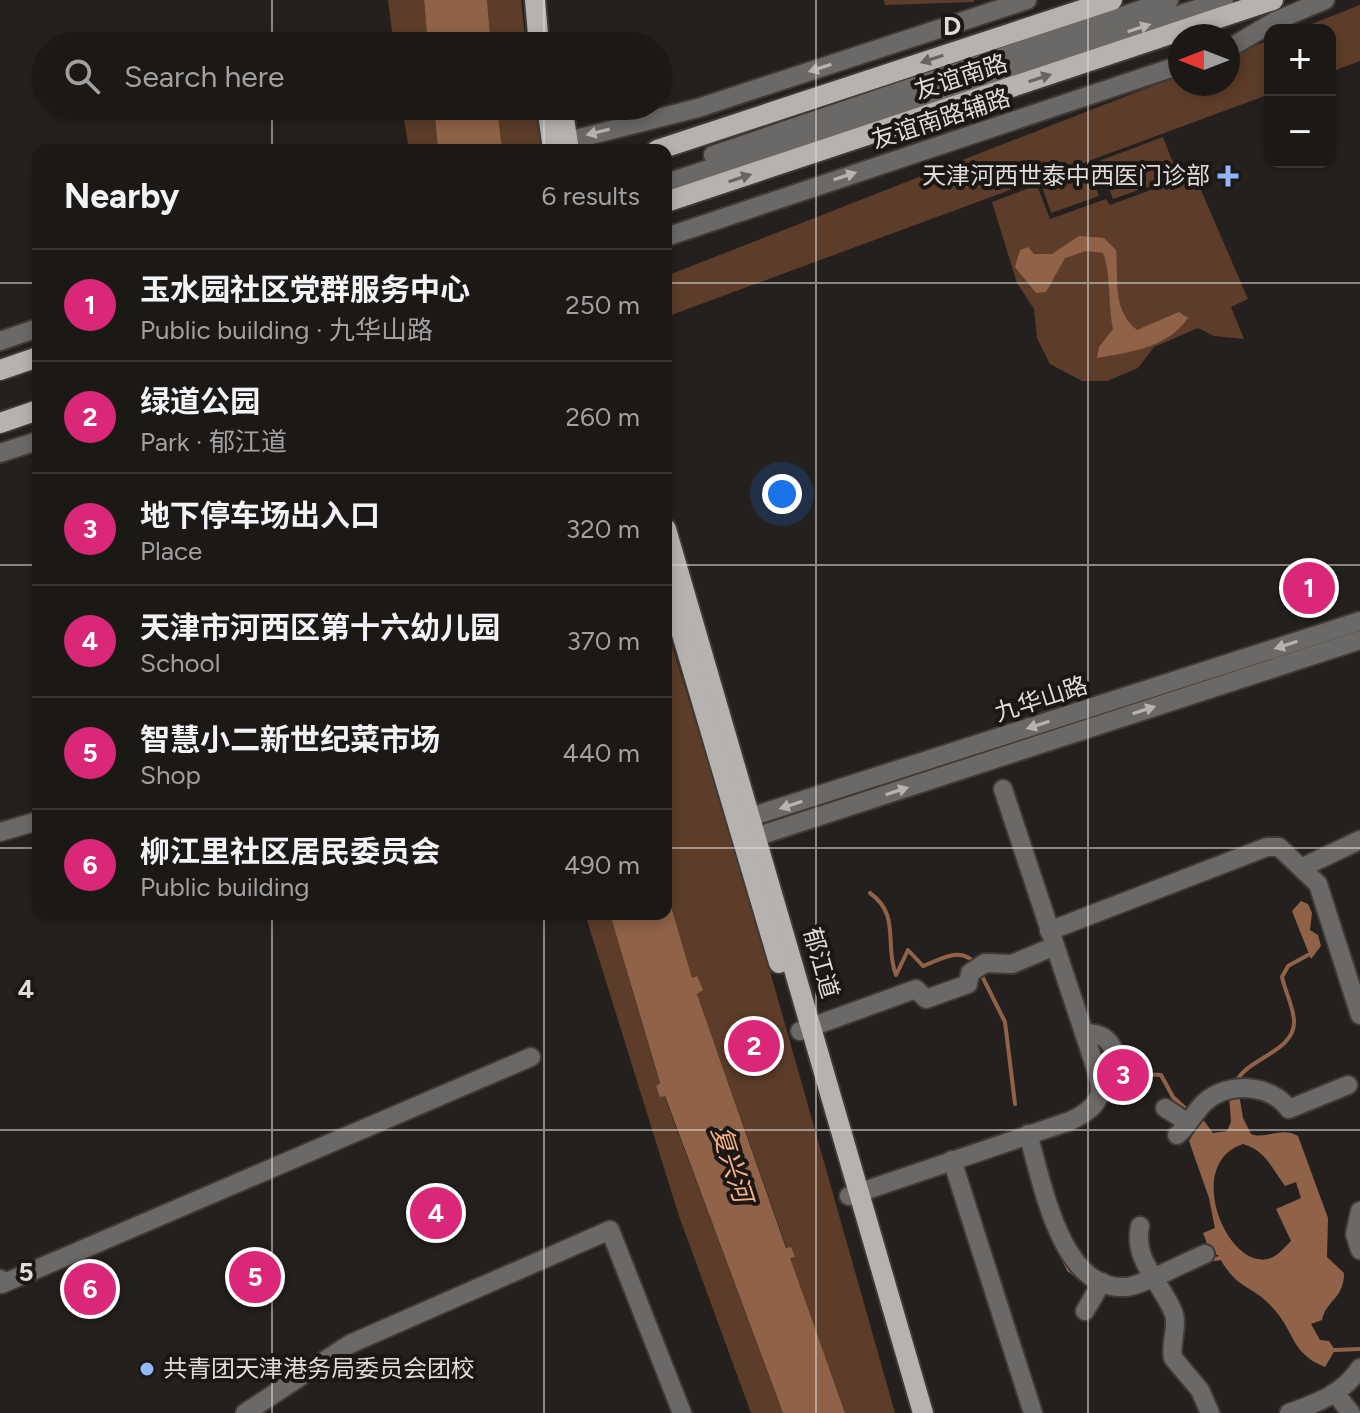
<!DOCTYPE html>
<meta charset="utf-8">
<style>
:root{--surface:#1b1816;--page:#282523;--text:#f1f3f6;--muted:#a0a0a1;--line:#393735;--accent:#db2777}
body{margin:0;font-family:Figtree,"Noto Sans SC",sans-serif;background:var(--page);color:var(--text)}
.controls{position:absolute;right:24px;top:24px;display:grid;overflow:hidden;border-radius:16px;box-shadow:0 4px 12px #0003}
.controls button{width:72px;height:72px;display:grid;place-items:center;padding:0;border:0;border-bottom:2px solid var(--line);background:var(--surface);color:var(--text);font:40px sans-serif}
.compass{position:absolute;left:1168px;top:24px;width:72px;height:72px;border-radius:50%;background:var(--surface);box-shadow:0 4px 12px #0003;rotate:270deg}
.you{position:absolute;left:782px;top:494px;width:28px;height:28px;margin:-20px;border:6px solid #fff;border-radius:50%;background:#1a73e8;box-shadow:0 0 0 12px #1a73e833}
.badge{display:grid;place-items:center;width:52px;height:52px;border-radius:50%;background:var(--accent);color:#fff;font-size:26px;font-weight:700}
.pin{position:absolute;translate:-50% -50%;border:4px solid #fff;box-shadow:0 2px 8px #0006}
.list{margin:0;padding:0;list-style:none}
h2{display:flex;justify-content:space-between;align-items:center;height:104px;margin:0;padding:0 32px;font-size:34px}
h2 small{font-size:26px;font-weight:400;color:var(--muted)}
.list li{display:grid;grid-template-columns:52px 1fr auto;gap:24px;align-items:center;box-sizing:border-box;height:112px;padding:0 32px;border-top:2px solid var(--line)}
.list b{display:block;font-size:30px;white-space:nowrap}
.list p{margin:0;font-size:26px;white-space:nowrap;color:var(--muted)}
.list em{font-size:26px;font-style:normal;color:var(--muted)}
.icon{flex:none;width:44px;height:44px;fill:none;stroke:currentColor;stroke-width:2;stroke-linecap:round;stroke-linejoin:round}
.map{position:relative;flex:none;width:1360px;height:1413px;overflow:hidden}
.search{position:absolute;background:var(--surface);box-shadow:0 4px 12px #0003;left:32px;top:32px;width:640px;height:88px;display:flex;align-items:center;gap:20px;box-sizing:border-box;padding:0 28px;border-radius:44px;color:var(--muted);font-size:30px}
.panel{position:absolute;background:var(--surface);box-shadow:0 4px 12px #0003;left:32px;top:144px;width:640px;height:776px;border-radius:16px}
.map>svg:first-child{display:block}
</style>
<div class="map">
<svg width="1360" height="1413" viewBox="0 0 1360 1413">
<rect width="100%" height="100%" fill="#24201e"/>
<g fill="#5d3d29">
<path d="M388,0h36l4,46h-34z"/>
<path d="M487,0h34l5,46h-35z"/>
<path d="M884,0h90v2l-89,3z"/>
<path d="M1360,5v56l-30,11v-42h-34z"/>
<path d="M1270,40v54l-604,223v-41l514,-201v9h48v-28z"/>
<path d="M402,106h32l4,44h-29z"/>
<path d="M497,106h37l8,44h-40z"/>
<path d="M1163,137l15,39 -65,23 -14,-38z"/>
<path d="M1089,167l10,29 -48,17 -10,-30z"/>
<path d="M1194,174l54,125 -17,8 13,32 -30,-3 -16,-8 -44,19 -16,21 -31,13h-25l-32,-17 -13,-26 -3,-29 -17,-26 -25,-81 45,-17 13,34 56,-20 4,6z"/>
<path d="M666,627l70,224 159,562h-50l-56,-155 2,-11 -4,2 -90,-255v-18l-5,3 -26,-90z"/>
<path d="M585,914h25l50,170 -4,2 8,9 119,318h-32l-72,-197z"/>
</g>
<g fill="#906348" fill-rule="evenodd">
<path d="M424,0h63l4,46h-63z"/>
<path d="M434,106h63l5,44h-64z"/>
<path d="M1079,236l25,2 12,12c3,31 -5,58 21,80l42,-18 9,6c-20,30 -58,34 -91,40l2,-11 14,-18c-5,-25 -2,-56 -10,-76l-17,-2 -21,7 -19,34 -10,1 -21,-26 5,-17 8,-3 6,7h18z"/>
<path d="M666,889l26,89 5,-2 6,14 -6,4 89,254 5,-1 4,10 -5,1 55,155h-62l-118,-317 -5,1 -4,-11 4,-3 -50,-169h56z"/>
<path d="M1301,901l7,3 4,9 -2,17 8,5 3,11 -10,13 -19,-48z"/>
<path d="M1239,1094l4,24 8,16c15,6 30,-8 47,2l30,82 -1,39 17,16c0,26 -17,26 -22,47l-11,4 9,16 9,1 6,9 -10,17c-35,-14 -30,-36 -53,-60 -23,-25 -34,-15 -54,-52l-7,-1 -8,-21 12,-5 -6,-30 -20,-57 13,-23 11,15 14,-2 4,-9 -2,-26zM1243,1144c22,6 29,24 42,42l11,-4 5,16 -25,11 15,32c-5,5 -12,13 -18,16 -43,21 -92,-93 -30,-113z"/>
</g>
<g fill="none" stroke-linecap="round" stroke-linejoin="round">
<g stroke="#906348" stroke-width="4">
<path d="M870,893c31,22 14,52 26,82l12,-25 15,16c19,-7 37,-20 52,-3"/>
<path d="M981,974l24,48 10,82"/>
<path d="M1144,1074l17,1 12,22 16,15"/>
<path d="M1236,1082c12,-25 60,-30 58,-62 -1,-14 -9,-29 -12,-43l6,-11 20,-11"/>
<path d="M1056,1245l13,25 24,18"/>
<path d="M1208,1260l13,-2"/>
<path d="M1105,1292l23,3"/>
<path d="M1335,1350l25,-1"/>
</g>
<defs>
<g id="minor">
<path d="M1228,49l47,-28 50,-21"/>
<path d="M556,144l142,-36 329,-108"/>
<path d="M713,155l456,-155"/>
<path d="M666,183l558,-183"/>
<path d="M666,237l514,-172"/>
<path d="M0,341l38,-13"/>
<path d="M0,453l38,-12"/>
<path d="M738,821l622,-200"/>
<path d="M0,832l38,-11"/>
<path d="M743,841l617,-201"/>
<path d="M1301,868l59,-28"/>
<path d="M1049,931l218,-84h12l39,37 42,131"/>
<path d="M800,1031l116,-42 10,10 42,-15 2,-11 15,-10 27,1 43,-18"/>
<path d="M1084,1033c17,0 25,5 31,20"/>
<path d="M1165,1108l22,14"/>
<path d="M1028,1134c14,46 32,157 97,153 14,0 63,-26 80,-33"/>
<path d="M1177,1135c11,-8 17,-23 28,-33 24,-21 65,-18 84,7l59,-24"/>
<path d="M952,1160l81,253"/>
<path d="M849,1196l221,-75c42,-20 31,-35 19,-73l-86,-259"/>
<path d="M1360,1211l-5,23 5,16"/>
<path d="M1140,1226c-8,35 23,58 34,88 4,12 -4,30 -1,44l27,32 10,23"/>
<path d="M0,1279l2,5 529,-227"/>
<path d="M1085,1311l17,-29"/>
<path d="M1335,1393l16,20"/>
<path d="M245,1413l105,-69 260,-114 72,183"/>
<path d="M1289,1413c28,-10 54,-19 71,-45"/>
</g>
<g id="major">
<path d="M535,0l4,46"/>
<path d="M547,106l6,44"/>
<path d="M562,106l7,44"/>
<path d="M657,150l455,-150"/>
<path d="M666,202l607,-202"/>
<path d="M0,370l38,-13"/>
<path d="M0,423l38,-13"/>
<path d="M666,529l257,884"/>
<path d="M666,580l113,383"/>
</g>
</defs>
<use href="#minor" stroke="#3e3a38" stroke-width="22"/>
<use href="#major" stroke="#3e3a38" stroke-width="24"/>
<use href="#minor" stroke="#6b6967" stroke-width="18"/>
<use href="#major" stroke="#b6b2af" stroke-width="20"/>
</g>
<defs><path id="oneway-solid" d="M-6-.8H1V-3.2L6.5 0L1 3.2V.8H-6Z" transform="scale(2)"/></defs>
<g fill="#b6b3b1">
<use href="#oneway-solid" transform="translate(1139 28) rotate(-18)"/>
<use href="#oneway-solid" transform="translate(820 68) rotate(162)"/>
<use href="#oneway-solid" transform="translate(598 132) rotate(166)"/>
<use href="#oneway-solid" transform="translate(845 176) rotate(-18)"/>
<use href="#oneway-solid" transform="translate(1286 645) rotate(162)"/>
<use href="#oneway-solid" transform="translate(1144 710) rotate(-18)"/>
<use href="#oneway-solid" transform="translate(1038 725) rotate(162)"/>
<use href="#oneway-solid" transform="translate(897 791) rotate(-18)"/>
<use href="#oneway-solid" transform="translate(791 805) rotate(162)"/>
</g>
<g fill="#686462">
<use href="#oneway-solid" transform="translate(932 59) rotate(162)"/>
<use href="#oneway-solid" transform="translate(1040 78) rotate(-18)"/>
<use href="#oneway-solid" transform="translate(740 178) rotate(-18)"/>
</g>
<path fill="none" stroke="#dedbd9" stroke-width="2" stroke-opacity="0.55" d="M272,0v46M544,0v46M816,0v1413M1088,0v1413M272,106v44M544,106v44M0,283h38M666,283h694M0,565h38M666,565h694M0,848h38M666,848h694M272,914v499M544,914v499M0,1130h1360"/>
<g fill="#91b8fd" stroke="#1b1714" stroke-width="3">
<path d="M1224 164h8v8h8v8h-8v8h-8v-8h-8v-8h8z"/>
<circle cx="147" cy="1369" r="8"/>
</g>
<g text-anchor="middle" stroke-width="8" stroke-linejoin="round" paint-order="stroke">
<g font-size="24" fill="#dedbd9" stroke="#1b1714">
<text transform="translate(961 77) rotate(-18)" y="8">友谊南路</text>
<text transform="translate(941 119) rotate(-18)" y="8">友谊南路辅路</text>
<text transform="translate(1041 699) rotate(-18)" y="8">九华山路</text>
<text transform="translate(821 963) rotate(74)" y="8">郁江道</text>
</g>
<g font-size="24" fill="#dedbd9" stroke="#1b1714" text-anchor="end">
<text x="1210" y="184">天津河西世泰中西医门诊部</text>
<text x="163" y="1377" text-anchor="start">共青团天津港务局委员会团校</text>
</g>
<g font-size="26" font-style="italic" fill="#f7b085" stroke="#1b1714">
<text transform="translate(732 1164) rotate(72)" y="9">复兴河</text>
</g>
</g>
<g font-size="26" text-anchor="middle" font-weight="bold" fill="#dedbd9" stroke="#1b1714" stroke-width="8" stroke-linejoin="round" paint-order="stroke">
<text x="952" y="35">D</text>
<text x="26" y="998">4</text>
<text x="26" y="1281">5</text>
</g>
</svg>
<div class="controls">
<button>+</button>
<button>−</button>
</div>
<svg class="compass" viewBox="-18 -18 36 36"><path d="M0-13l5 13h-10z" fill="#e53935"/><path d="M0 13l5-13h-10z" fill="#a0a0a1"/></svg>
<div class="you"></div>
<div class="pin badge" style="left:1309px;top:588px">1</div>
<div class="pin badge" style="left:754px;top:1046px">2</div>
<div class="pin badge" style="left:1123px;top:1075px">3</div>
<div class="pin badge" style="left:436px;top:1213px">4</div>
<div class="pin badge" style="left:255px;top:1277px">5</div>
<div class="pin badge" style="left:90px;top:1289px">6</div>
<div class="search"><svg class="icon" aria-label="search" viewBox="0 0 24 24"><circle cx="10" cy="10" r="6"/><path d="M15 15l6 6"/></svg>Search here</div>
<section class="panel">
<h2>Nearby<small>6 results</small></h2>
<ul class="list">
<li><span class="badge">1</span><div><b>玉水园社区党群服务中心</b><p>Public building · 九华山路</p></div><em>250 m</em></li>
<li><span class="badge">2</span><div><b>绿道公园</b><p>Park · 郁江道</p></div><em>260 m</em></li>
<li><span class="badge">3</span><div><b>地下停车场出入口</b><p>Place</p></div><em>320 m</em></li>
<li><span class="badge">4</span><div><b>天津市河西区第十六幼儿园</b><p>School</p></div><em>370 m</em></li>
<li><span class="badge">5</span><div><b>智慧小二新世纪菜市场</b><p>Shop</p></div><em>440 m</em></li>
<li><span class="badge">6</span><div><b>柳江里社区居民委员会</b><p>Public building</p></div><em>490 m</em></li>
</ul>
</section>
</div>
